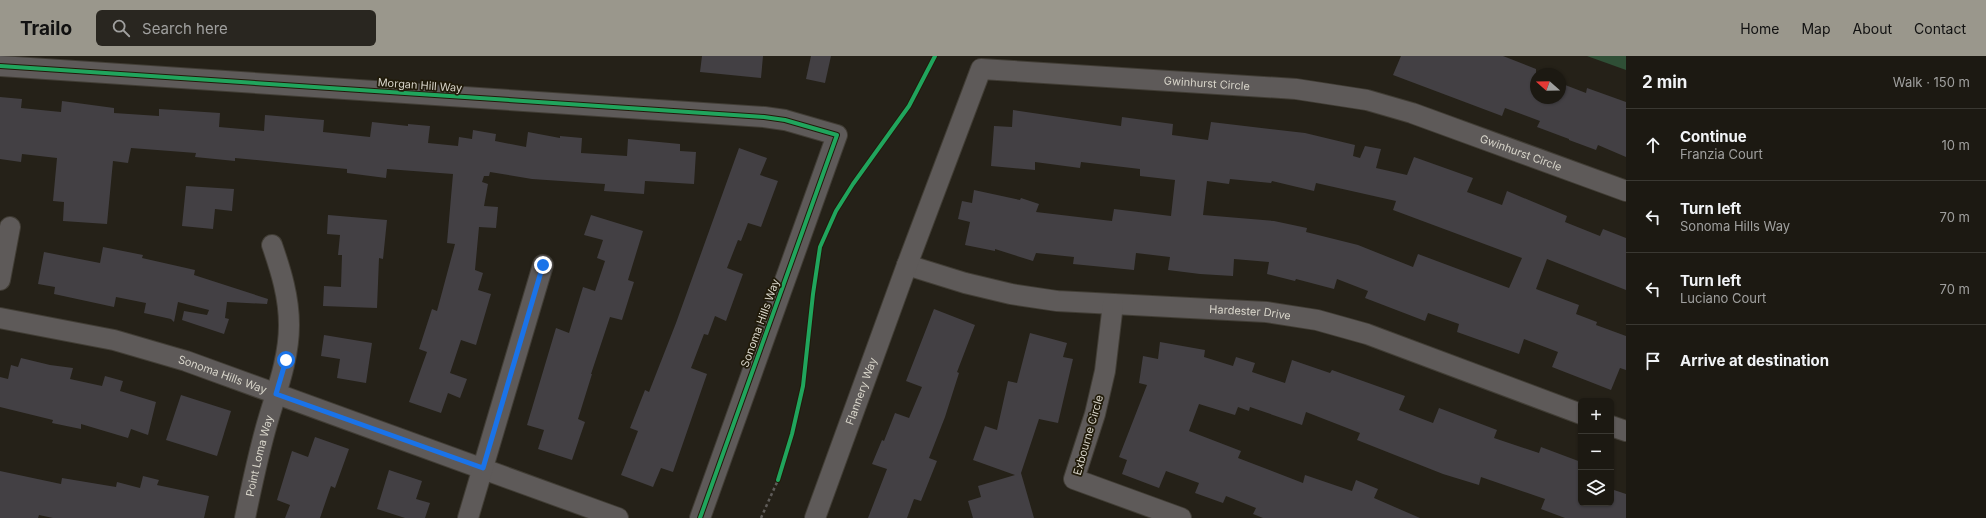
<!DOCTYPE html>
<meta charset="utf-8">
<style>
:root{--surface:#1c1912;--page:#292620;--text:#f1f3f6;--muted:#a0a09f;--line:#3a3832;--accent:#9a978c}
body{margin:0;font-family:Inter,sans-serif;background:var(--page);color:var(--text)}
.controls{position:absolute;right:12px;bottom:12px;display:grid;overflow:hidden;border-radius:6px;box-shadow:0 1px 3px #0004}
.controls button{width:36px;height:36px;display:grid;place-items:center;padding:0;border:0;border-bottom:1px solid var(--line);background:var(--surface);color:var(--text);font:20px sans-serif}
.compass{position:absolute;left:1530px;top:12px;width:36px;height:36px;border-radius:50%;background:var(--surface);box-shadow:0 1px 3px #0004;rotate:290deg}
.stop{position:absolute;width:12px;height:12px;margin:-9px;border:3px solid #1a73e8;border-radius:50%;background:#fff}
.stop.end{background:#1a73e8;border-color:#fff;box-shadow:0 1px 4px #0008}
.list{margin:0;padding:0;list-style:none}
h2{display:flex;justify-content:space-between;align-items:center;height:52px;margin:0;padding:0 16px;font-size:17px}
h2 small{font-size:13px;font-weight:400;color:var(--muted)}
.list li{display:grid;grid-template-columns:26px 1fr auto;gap:12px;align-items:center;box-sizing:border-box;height:72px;padding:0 16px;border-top:1px solid var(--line)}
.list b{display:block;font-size:15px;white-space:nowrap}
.list p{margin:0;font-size:13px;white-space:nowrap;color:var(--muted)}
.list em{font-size:13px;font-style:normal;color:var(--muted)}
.icon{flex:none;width:22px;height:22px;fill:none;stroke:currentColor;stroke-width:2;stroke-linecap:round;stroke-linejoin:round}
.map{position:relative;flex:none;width:1626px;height:462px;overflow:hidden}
header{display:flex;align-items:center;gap:24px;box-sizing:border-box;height:56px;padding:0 20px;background:var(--accent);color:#111}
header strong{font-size:19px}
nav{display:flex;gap:22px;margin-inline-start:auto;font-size:14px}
.search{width:280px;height:36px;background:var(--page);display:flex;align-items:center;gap:10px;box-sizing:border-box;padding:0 14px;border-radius:6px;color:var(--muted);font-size:15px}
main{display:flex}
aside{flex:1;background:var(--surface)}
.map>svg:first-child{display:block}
</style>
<header>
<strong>Trailo</strong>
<div class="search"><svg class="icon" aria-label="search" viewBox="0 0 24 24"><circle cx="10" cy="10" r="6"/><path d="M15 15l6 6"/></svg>Search here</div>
<nav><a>Home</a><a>Map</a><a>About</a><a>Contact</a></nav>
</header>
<main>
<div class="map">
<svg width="1626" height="462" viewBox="0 0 1626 462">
<rect width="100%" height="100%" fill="#252118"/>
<path fill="#2f4f36" d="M1588,0h38v14l-39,-14z"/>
<g fill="#434044" fill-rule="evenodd">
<path d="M702,0h61l-2,22 -61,-6z"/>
<path d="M811,0h20l-6,27 -19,-4z"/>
<path d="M1401,0h102l33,13v29h24v-15l26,10 1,-5 39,14v55l-28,-12 -2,5 -27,-10v-1l-32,-12 3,-6 -35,-13 -3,8 -109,-41z"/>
<path d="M0,41l22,2 -1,9 40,4 1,-11 52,7v5l45,3v-7l61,4 -1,14 45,4 1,-16 59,5 -1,12 47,5 2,-15 36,4v-2l22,2 -2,17 30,3 1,-9 13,2 1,-9 23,4 -1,7 31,6 2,-15 32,6v-2l22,2 -1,15 46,3 1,-17 52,5v7l16,1 -2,32 -49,-3 -1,13 -40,-3 1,-7 -73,-5 -42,-7 -1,4h-5l-2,6 6,2 -4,22 14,1 -2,21 -17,-1 -4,43 8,3 -5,17 13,4 -15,51 -15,-5 -11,33 17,6 -7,19 -12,-5 -7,20 -32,-11 18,-50 -8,-3 13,-40 5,2 18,-67 -8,-1 6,-69 -66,-5 -1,9 -39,-5v-4l-112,-11v3l-40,-4 1,-4 -65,-5 -3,15 -15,-2 -6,63 -44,-3 1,-19 -11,-1 4,-43 -35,-4 -1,8 -21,-3z"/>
<path d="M1013,54l108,16 1,-9 51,7 -1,11 36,5 3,-18 94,11 50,12 -2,11 7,2 5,-12 16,3 -5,19 31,7 7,-18 59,21 -6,14 35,13 5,-14 60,25 -2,6 35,14 3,-7 23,9v52l-79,-31 -11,30 43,16 -3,9 21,8 -1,3 30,11v34l-6,-2 -9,22 -59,-23 6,-15 -34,-13 -5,15 -62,-22 2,-8 -31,-11 -3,8 -60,-23 3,-7 -31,-12 -3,10 -38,-10 -1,2 -28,-7 2,-12 -35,-3 -1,17 -33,-2 -32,-4 2,-13 -34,-4 -2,17 -61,-6 1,-7 -38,-4 -3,8 -38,-12v2l-30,-6 5,-23 -12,-3 4,-18 10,2 2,-13 46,10 1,-2 18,6 -3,8 76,9 2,-12 57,7 4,-36 -35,-4v-7l-59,-7 -1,6 -45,-6v8l-44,-4 3,-40 18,1zM1230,123l41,4 1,-2 42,10 2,-8 80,18 -3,9 129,48 -13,30 -91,-34 -5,13 -55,-22 -52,-13 1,-4 -33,-7 -71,-6 4,-34 22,3z"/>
<path d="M739,92l28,10 -7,17 18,6 -17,46 -13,-4 -7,18 -3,-1 -11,28 16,6 -17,47 -11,-5 -7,19 -4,-1 -13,34 16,6 -34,98 -12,-4 -8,19 -32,-12 17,-44 -8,-3 15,-38 4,2 27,-69z"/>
<path d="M186,130l48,3 -2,22 -17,-2 -2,20 -31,-3z"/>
<path d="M328,159l59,5 -4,39 -4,-1 -2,50 -54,-2 1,-20 17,1 1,-32h-4l2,-20 -13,-1z"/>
<path d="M591,159l52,16 -15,49 6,2 -12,38 -12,-3 -19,57h1l-14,45 7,3 -13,38 -34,-11 6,-19 -17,-5 29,-97 13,5 14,-46 12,4 10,-30 -8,-3 6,-18 -19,-5z"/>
<path d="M103,191l40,8 -1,3 53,12 -1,5 74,24 -1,5 -40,-2 -2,16 4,1 -5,15 -42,-14 2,-9 23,4 2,-5 -31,-8 -4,20 -3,-3 -27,-6 2,-10 -30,-6 -2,10 -60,-13 1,-7 -17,-3 6,-32 56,11z"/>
<path d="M934,253l41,16 -18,47 2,1 -14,44 -16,41 8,3 -16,40 -7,-2 -7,19h-39l19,-49 -15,-5 10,-24 2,1 11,-28 14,5 13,-31 -16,-6z"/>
<path d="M1030,277l37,10 -4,14 10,2 -15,64 -19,-4 -18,54 13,45h-61l-5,-17 13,-4 -3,-11 37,-11 -42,-15 12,-34 12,4 11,-49 9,2z"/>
<path d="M324,279l48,8 -6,40 -29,-5 3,-19 -19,-3z"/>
<path d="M1160,286l45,8 -1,7 29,9 3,-9 19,6 -3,9 33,11 7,-23 38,13 2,-3 73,26 -6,14 34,13 6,-15 58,22 -3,8 45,15 2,-6 40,15v41h30v-14l15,5v24h-61l-24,-9 4,-10 -64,-22 -2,8 -36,-11 -86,-34 3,-7 -54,-21 -4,13 -52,-18 -1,4 -11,-4 -3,8 -36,-11 -10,27 52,20 -3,7 65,25 2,-8 47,16 4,-11 22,9 -4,9 46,20h-157l-10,-4 3,-6 -30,-12 -3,7 -28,-10 4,-10 -33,-12 -7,17 -37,-14 5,-14 -8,-3 28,-72 -8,-2 4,-27 15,3z"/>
<path d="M21,302l29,7 23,3 -3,11 32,7 3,-10 18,5 -3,10 36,11 -8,33 -17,-6 -3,9 -47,-14v5l-29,-6 1,-3 -53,-13v-30l8,2 3,-14 7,2z"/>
<path d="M181,339l50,16 -14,45 -51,-16z"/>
<path d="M315,381l34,12 -14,39 -4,-2 -11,32h-35l5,-13 -13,-5 15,-49 16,6z"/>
<path d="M389,414l33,11 -6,18 14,4 -5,15h-20l-28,-9z"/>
<path d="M0,415l61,13 1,-6 54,9 1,-5 23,6 3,-12 16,4 -2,5 52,11 -5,22h-151l-14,-3 -1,3h-38z"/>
</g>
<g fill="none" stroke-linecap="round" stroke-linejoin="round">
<defs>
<g id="minor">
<path d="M0,10l764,51 21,3 52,15 -137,383"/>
<path id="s1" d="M907,209l58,18 46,11 46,7 209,11 51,8 50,14 214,80"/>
<path d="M0,224l10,-53"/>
<path d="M1113,248l-8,67 -10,43 -21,65 107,39"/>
<path id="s2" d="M0,262l114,22 72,21 432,157"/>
<path d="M1611,370l15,5"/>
<path id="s3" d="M245,462c7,-34 14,-68 24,-101 9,-30 20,-60 20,-92 0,-28 -8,-54 -17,-80"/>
<path d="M468,462l75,-253"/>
<path id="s4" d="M815,462l92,-253 74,-196 315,20 71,11 45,13 214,78"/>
</g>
</defs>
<use href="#minor" stroke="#413d35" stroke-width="22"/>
<path stroke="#5f5c59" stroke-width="2.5" stroke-dasharray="3 3" stroke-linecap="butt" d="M761,462l17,-38"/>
<use href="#minor" stroke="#5e5a59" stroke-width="20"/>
<defs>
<g id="cycleway">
<path d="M0,10l764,51 21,3 52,15 -137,383"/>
<path d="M778,424l14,-46 11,-48 10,-92 7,-47 16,-36 17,-27 56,-78 26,-50"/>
</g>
</defs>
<use href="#cycleway" stroke="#211b0a" stroke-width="6"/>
<use href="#cycleway" stroke="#20a55d" stroke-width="4"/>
</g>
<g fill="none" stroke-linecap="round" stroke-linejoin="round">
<path stroke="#1a73e8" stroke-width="5" d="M286,304l-10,34 207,74 60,-203"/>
</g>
<g text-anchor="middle" stroke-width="3.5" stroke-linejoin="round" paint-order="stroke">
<g font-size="11" fill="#d9d6cb" stroke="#211b0a">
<text dy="4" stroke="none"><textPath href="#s4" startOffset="705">Gwinhurst Circle</textPath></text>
<text transform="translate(420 29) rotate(4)" y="4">Morgan Hill Way</text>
<text dy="4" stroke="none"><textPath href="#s4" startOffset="1029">Gwinhurst Circle</textPath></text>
<text dy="4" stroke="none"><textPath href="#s1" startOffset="348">Hardester Drive</textPath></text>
<text transform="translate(760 267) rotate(-70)" y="4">Sonoma Hills Way</text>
<text dy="4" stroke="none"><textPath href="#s2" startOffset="230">Sonoma Hills Way</textPath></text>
<text dy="4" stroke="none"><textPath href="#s4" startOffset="135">Flannery Way</textPath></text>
<text transform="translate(1088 379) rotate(-74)" y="4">Exbourne Circle</text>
<text dy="4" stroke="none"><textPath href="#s3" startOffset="64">Point Loma Way</textPath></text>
</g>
</g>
</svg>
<div class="controls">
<button>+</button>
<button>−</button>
<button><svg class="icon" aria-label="layers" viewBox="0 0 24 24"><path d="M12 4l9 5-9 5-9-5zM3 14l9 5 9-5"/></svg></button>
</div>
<svg class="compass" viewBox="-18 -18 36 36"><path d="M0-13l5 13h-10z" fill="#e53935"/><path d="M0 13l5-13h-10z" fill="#a0a09f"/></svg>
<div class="stop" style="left:286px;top:304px"></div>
<div class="stop end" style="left:543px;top:209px"></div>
</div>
<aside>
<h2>2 min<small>Walk · 150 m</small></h2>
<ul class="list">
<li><svg class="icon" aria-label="ahead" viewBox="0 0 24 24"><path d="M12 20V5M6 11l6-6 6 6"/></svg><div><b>Continue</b><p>Franzia Court</p></div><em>10 m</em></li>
<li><svg class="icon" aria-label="left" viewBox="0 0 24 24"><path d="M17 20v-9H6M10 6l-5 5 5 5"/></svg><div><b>Turn left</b><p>Sonoma Hills Way</p></div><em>70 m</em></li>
<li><svg class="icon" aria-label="left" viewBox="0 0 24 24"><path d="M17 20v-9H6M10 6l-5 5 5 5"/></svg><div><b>Turn left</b><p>Luciano Court</p></div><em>70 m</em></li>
<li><svg class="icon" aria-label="arrive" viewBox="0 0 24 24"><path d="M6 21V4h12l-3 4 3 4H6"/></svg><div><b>Arrive at destination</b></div></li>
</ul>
</aside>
</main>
